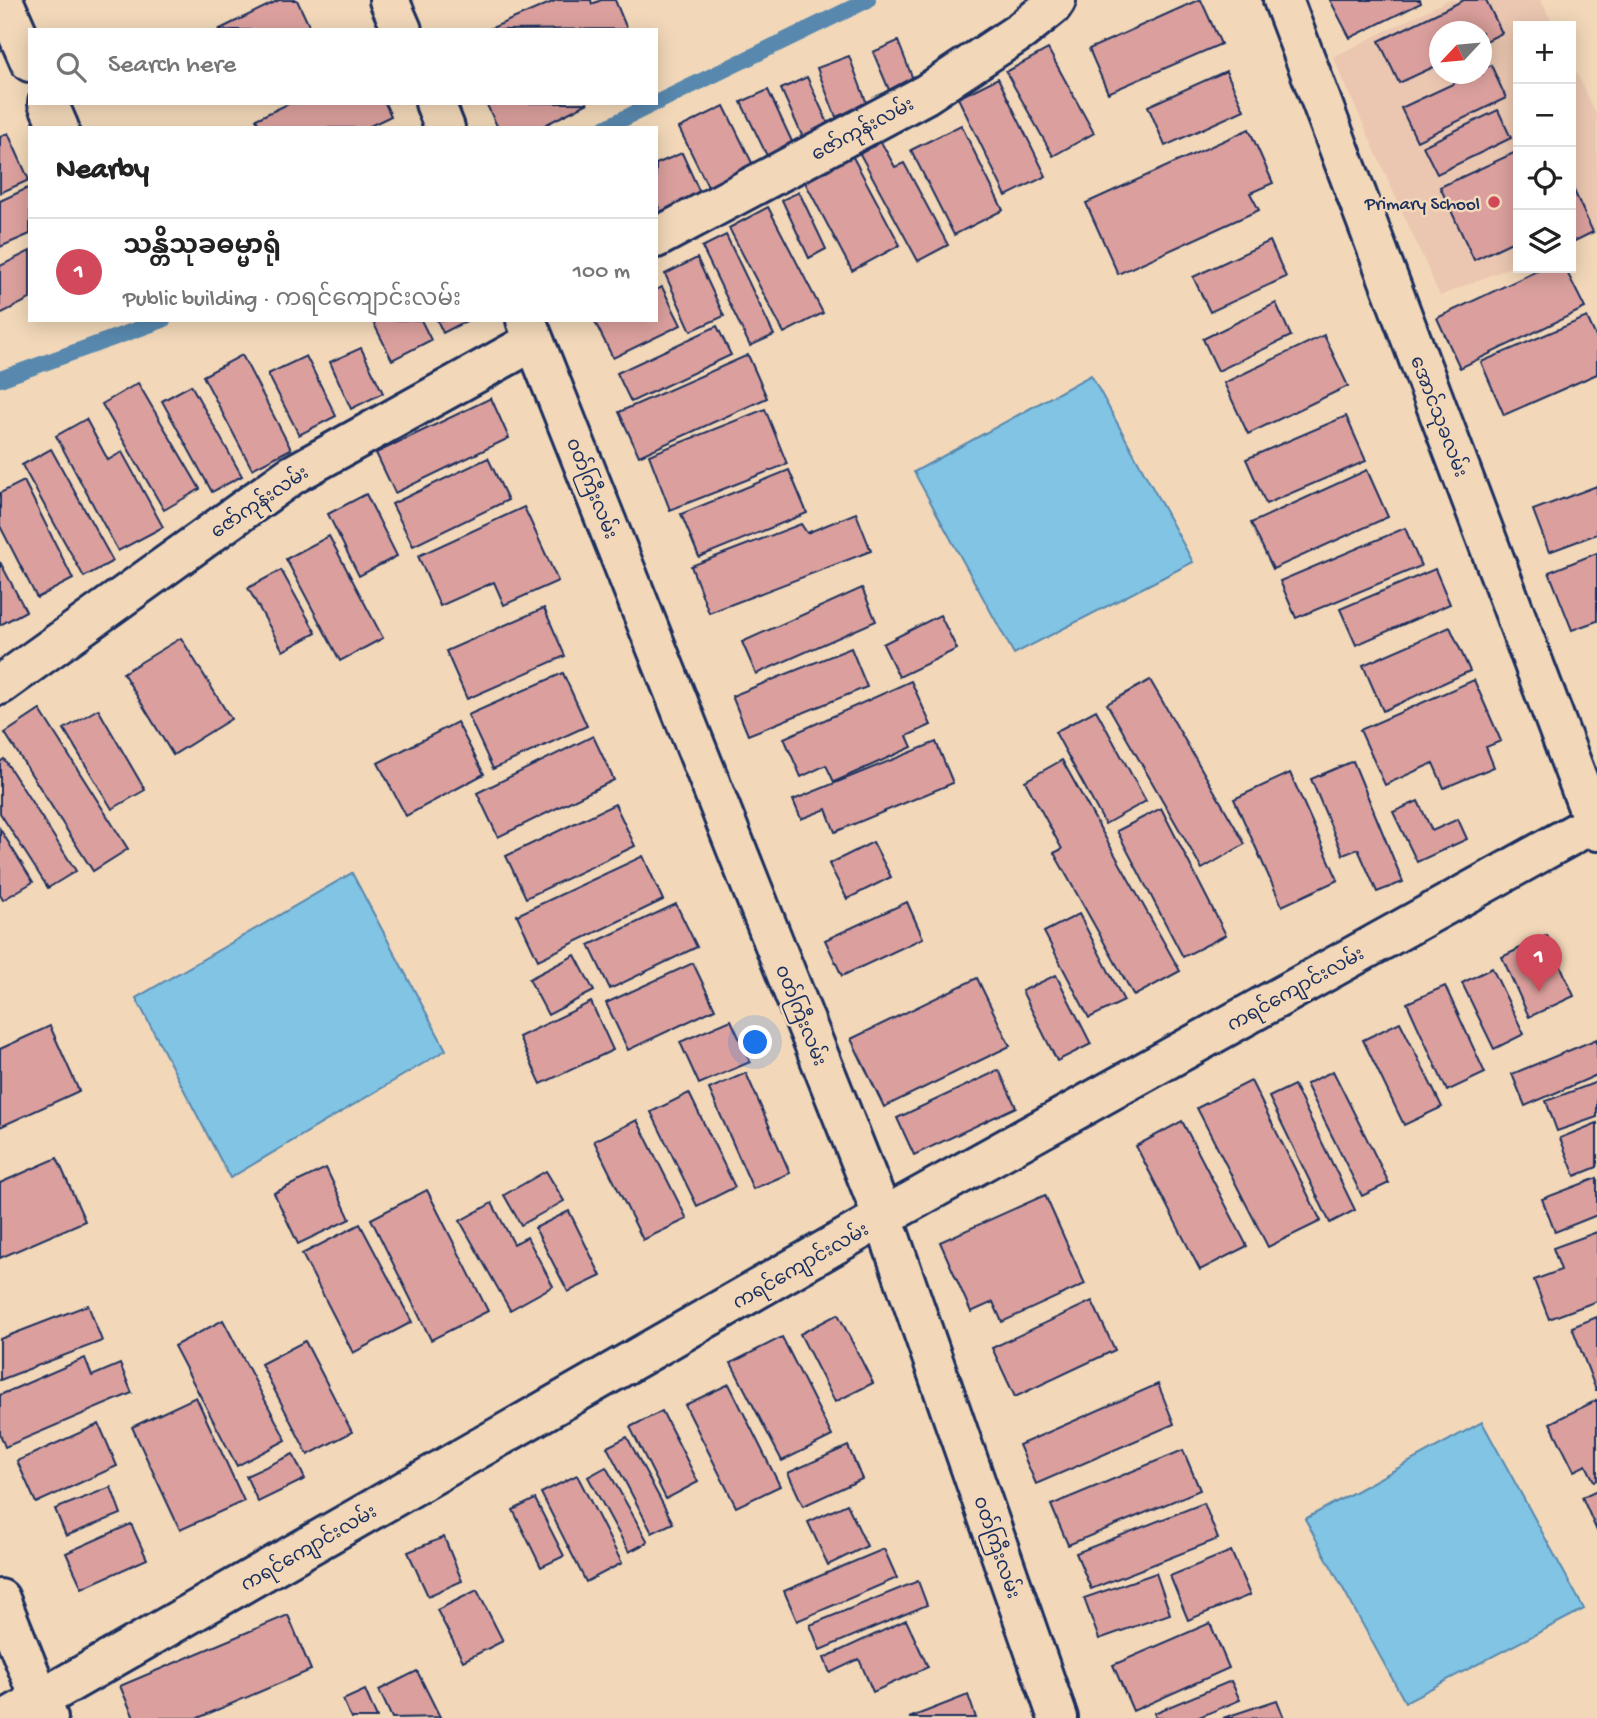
<!DOCTYPE html>
<meta charset="utf-8">
<style>
:root{--surface:#fff;--page:#f2f2f2;--text:#222;--muted:#767676;--line:#e0e0e0;--accent:#d1495b}
body{margin:0;font-family:"Gochi Hand","Noto Sans Myanmar",sans-serif;background:var(--page);color:var(--text)}
.controls{position:absolute;right:21px;top:21px;display:grid;overflow:hidden;border-radius:0px;box-shadow:0 4px 18px #0003}
.controls button{width:63px;height:63px;display:grid;place-items:center;padding:0;border:0;border-bottom:2px solid var(--line);background:var(--surface);color:var(--text);font:35px sans-serif}
.compass{position:absolute;left:1429px;top:21px;width:63px;height:63px;border-radius:50%;background:var(--surface);box-shadow:0 4px 18px #0003;rotate:244deg}
.you{position:absolute;left:756px;top:1043px;width:24px;height:24px;margin:-18px;border:5px solid #fff;border-radius:50%;background:#1a73e8;box-shadow:0 0 0 10px #1a73e833}
.badge{display:grid;place-items:center;width:46px;height:46px;border-radius:50%;background:var(--accent);color:#fff;font-size:23px;font-weight:700}
.pin{position:absolute;translate:-50% -58px;filter:drop-shadow(0 2px 4px #0008)}
.pin::after{content:'';position:absolute;top:37px;width:24px;height:21px;background:inherit;clip-path:polygon(0 0,100% 0,50% 100%)}
.list{margin:0;padding:0;list-style:none}
h2{display:flex;justify-content:space-between;align-items:center;height:91px;margin:0;padding:0 28px;font-size:30px}
h2 small{font-size:23px;font-weight:400;color:var(--muted)}
.list li{display:grid;grid-template-columns:46px 1fr auto;gap:21px;align-items:center;box-sizing:border-box;height:105px;padding:0 28px;border-top:2px solid var(--line)}
.list b{display:block;font-size:26px;white-space:nowrap}
.list p{margin:0;font-size:23px;white-space:nowrap;color:var(--muted)}
.list em{font-size:23px;font-style:normal;color:var(--muted)}
.icon{flex:none;width:38px;height:38px;fill:none;stroke:currentColor;stroke-width:2;stroke-linecap:round;stroke-linejoin:round}
.map{position:relative;flex:none;width:1597px;height:1718px;overflow:hidden}
.search{position:absolute;background:var(--surface);box-shadow:0 4px 18px #0003;left:28px;top:28px;width:630px;height:77px;display:flex;align-items:center;gap:18px;box-sizing:border-box;padding:0 24px;border-radius:0px;color:var(--muted);font-size:26px}
.panel{position:absolute;background:var(--surface);box-shadow:0 4px 18px #0003;left:28px;top:126px;width:630px;height:196px;border-radius:0px}
.map>svg:first-child{display:block}
</style>
<div class="map">
<svg width="1597" height="1718" viewBox="0 0 1597 1718">
<rect width="100%" height="100%" fill="#f2d8b9"/>
<filter id="ink" filterUnits="userSpaceOnUse"><feTurbulence type="fractalNoise" baseFrequency=".0143" numOctaves="2"/><feDisplacementMap in="SourceGraphic" scale="14" xChannelSelector="R" yChannelSelector="G"/><feConvolveMatrix kernelMatrix="1 2 1 2 8 2 1 2 1" color-interpolation-filters="sRGB"/></filter>
<g filter="url(#ink)">
<g fill="#ebc7b1" fill-rule="evenodd">
<path d="M1448,0h93l13,26h-36v238l-78,32 -107,-239zM1440,32h42v42h-42z"/>
<path d="M1571,61l26,55v117l-26,10z"/>
</g>
<g fill="#82c4e3" stroke="#5988ae" stroke-width="2">
<path d="M1091,375l102,187 -179,92 -100,-182z"/>
<path d="M352,873l94,177 -216,128 -94,-180z"/>
<path d="M1482,1422l102,187 -179,93 -100,-183z"/>
</g>
<g fill="none" stroke-linecap="round" stroke-linejoin="round">
<g stroke="#5988ae" stroke-width="16">
<path d="M656,103l212,-103"/>
<path d="M605,128l50,-25"/>
<path d="M0,379l163,-59"/>
</g>
</g>
<g fill="#dba09d" stroke="#1b2f5e" stroke-width="2">
<path d="M279,0h18l14,30h-93z"/>
<path d="M557,0h34l1,4 9,-4h14l12,29 -140,1z"/>
<path d="M1198,0h3l20,44 -113,49 -19,-44z"/>
<path d="M1330,0h90l1,3 -71,35z"/>
<path d="M1464,0h22l16,33 -20,10v-11h-42v32l-41,19 -20,-42z"/>
<path d="M898,41l18,46 -24,10 -19,-45z"/>
<path d="M1048,49l46,84 -41,23 -47,-84z"/>
<path d="M849,56l18,48 -31,13 -19,-49z"/>
<path d="M1491,65l15,33 -89,43 -16,-33 73,-34h8v-4z"/>
<path d="M1226,71l18,39 -79,36 -17,-40z"/>
<path d="M807,77l23,51 -26,12 -23,-51z"/>
<path d="M998,78l48,98 -40,20 -48,-98z"/>
<path d="M768,90l27,58 -26,12 -28,-58z"/>
<path d="M290,103h95l6,13 -25,12h-106l-4,-9z"/>
<path d="M486,103h102l-49,25h-41z"/>
<path d="M724,106l33,67 -45,22 -33,-67z"/>
<path d="M1498,110l13,28 -74,36 -14,-28z"/>
<path d="M961,125l42,85 -49,25 -43,-85z"/>
<path d="M1249,129l24,54 -23,10 9,17 -141,64 -32,-71z"/>
<path d="M8,133l21,47 -29,13v-56z"/>
<path d="M881,142l14,25 9,-4 44,82 -30,16 -58,-107z"/>
<path d="M847,146l53,99 -48,26 -53,-100z"/>
<path d="M1518,151v88l-44,21 -34,-73z"/>
<path d="M682,153l23,51 -40,18 -9,-21v-37z"/>
<path d="M1571,184l22,48 -22,11z"/>
<path d="M30,187v47l-30,13v-46z"/>
<path d="M799,192l27,57 -17,9 -27,-58z"/>
<path d="M768,207l55,106 -39,20 -55,-105z"/>
<path d="M726,235l48,100 -24,11 -48,-99z"/>
<path d="M1270,241l16,36 -76,35 -17,-35z"/>
<path d="M30,251v48l-30,15v-48z"/>
<path d="M697,258l27,58 -33,15 -26,-57z"/>
<path d="M1543,268h22l20,40 -125,60 -23,-50z"/>
<path d="M662,287l19,38 -68,33 -19,-38h62v-30z"/>
<path d="M1276,303l15,33 -73,35 -15,-32z"/>
<path d="M1587,317l10,22v35l-93,41 -23,-53z"/>
<path d="M372,320h49l10,20 -39,20z"/>
<path d="M437,320h31l-25,13z"/>
<path d="M717,326l14,29 -100,47 -14,-29z"/>
<path d="M1324,335l24,51 -100,48 -24,-51z"/>
<path d="M361,348l22,45 -32,16 -21,-47z"/>
<path d="M242,355l49,94 -39,20 -49,-93z"/>
<path d="M748,355l19,43 -128,58 -20,-44z"/>
<path d="M306,356l30,60 -37,19 -31,-61z"/>
<path d="M138,383l62,106 -36,21 -62,-106z"/>
<path d="M191,385l51,91 -30,16 -50,-91z"/>
<path d="M491,398l18,40 -114,55 -19,-40z"/>
<path d="M765,409l22,55 -117,46 -21,-55z"/>
<path d="M1346,416l20,45 -100,43 -20,-45z"/>
<path d="M86,419l22,41 14,-8 41,75 -45,24 -62,-115z"/>
<path d="M51,449l62,112 -29,16 -62,-112z"/>
<path d="M488,458l20,42 -95,46 -21,-42z"/>
<path d="M789,470l18,43 -108,44 -18,-43z"/>
<path d="M1367,470l21,47 -115,52 -22,-46z"/>
<path d="M24,481l49,98 -36,19 -37,-72v-33z"/>
<path d="M1597,486v48l-48,18 -16,-42z"/>
<path d="M366,494l31,62 -38,20 -31,-62z"/>
<path d="M524,507l34,74 -54,24 -10,-23 -54,24 -22,-50z"/>
<path d="M856,513l15,38 -162,62 -18,-47 110,-42 6,9z"/>
<path d="M1405,528l16,38 -125,52 -16,-37z"/>
<path d="M329,536l54,102 -43,23 -54,-102z"/>
<path d="M1597,553v68l-25,9 -23,-58z"/>
<path d="M0,562l26,49 -26,14z"/>
<path d="M1435,569l15,35 -94,41 -16,-36z"/>
<path d="M281,570l35,63 -33,18 -35,-63z"/>
<path d="M862,588l14,33 -120,53 -14,-32z"/>
<path d="M544,608l21,48 -98,43 -21,-48z"/>
<path d="M940,615l17,34 -58,28 -16,-33z"/>
<path d="M1450,627l20,44 -87,40 -20,-46z"/>
<path d="M181,638l50,81 -58,36 -50,-82z"/>
<path d="M851,648l16,39 -119,48 -16,-39z"/>
<path d="M563,673l24,53 -94,43 -25,-54z"/>
<path d="M1150,680l95,164 -43,25 -95,-165z"/>
<path d="M1474,680l27,61 -15,6 8,20 -50,21 -11,-25 -48,22 -25,-55z"/>
<path d="M911,681l20,44 -24,11 5,11 -78,35 -8,-17 -25,12 -17,-39z"/>
<path d="M98,709l47,81 -33,19 -48,-80z"/>
<path d="M40,710l88,139 -35,22 -88,-138z"/>
<path d="M1096,710l50,91 -41,23 -50,-92z"/>
<path d="M457,722l27,52 -78,42 -28,-53z"/>
<path d="M593,736l21,44 -116,57 -21,-44z"/>
<path d="M936,742l17,41 -118,49 -9,-23 -25,10 -8,-19z"/>
<path d="M4,759l72,112 -28,17 -48,-75v-51z"/>
<path d="M1062,760l118,211 -46,25 -80,-143 8,-4 -37,-68z"/>
<path d="M1353,761l50,121 -26,10 -19,-43 -15,6 -32,-76z"/>
<path d="M1290,773l48,107 -56,26 -48,-107z"/>
<path d="M1418,801l14,30 26,-12 9,20 -50,23 -24,-50z"/>
<path d="M615,804l20,42 -109,52 -20,-42z"/>
<path d="M1161,808l65,127 -43,22 -66,-126z"/>
<path d="M0,829l33,53 -30,18 -3,-5z"/>
<path d="M873,842l18,35 -44,22 -18,-35z"/>
<path d="M643,856l20,44 -125,60 -21,-45z"/>
<path d="M907,902l16,36 -81,38 -17,-36z"/>
<path d="M676,904l21,43 -87,42 -21,-44z"/>
<path d="M1079,914l45,87 -35,17 -45,-86z"/>
<path d="M1547,935l27,61 -45,21 -27,-60z"/>
<path d="M575,955l19,36 -46,24 -19,-36z"/>
<path d="M693,963l22,46 -87,41 -22,-47z"/>
<path d="M1492,968l32,66 -30,15 -32,-66z"/>
<path d="M1056,975l35,69 -34,17 -35,-70z"/>
<path d="M977,978l33,68 -126,61 -33,-68z"/>
<path d="M1445,986l40,87 -38,18 -40,-88z"/>
<path d="M591,1002l22,48 -72,34 -22,-47z"/>
<path d="M731,1020l19,42 -51,22 -19,-42z"/>
<path d="M1400,1022l42,85 -38,18 -41,-85z"/>
<path d="M50,1026l29,65 -79,36v-78z"/>
<path d="M1597,1039v36l-72,31 -13,-32z"/>
<path d="M999,1070l17,37 -102,48 -17,-37z"/>
<path d="M1333,1071l56,112 -27,13 -56,-112z"/>
<path d="M746,1073l44,100 -37,16 -44,-100z"/>
<path d="M1251,1081l70,140 -53,26 -71,-139z"/>
<path d="M1597,1082v35l-40,14 -11,-30z"/>
<path d="M1294,1085l61,125 -25,13 -61,-126z"/>
<path d="M689,1093l46,94 -38,19 -46,-94z"/>
<path d="M637,1120l50,99 -44,21 -49,-99z"/>
<path d="M1182,1121l65,125 -47,24 -64,-124z"/>
<path d="M1597,1123v44l-22,9 -15,-38z"/>
<path d="M57,1158l28,63 -85,37v-75z"/>
<path d="M326,1168l24,51 -52,25 -24,-51z"/>
<path d="M546,1171l18,30 -43,24 -17,-30z"/>
<path d="M1597,1178v37l-42,17 -13,-33z"/>
<path d="M427,1190l61,121 -57,29 -60,-121z"/>
<path d="M1045,1195l40,89 -83,38 -9,-20 -22,10 -31,-70z"/>
<path d="M492,1203l22,41 13,-7 26,49 -43,24 -50,-89z"/>
<path d="M569,1211l32,65 -33,16 -33,-64z"/>
<path d="M360,1224l52,98 -59,31 -51,-99z"/>
<path d="M1597,1232v69l-48,18 -15,-39 27,-10 -8,-22z"/>
<path d="M1092,1301l23,49 -100,47 -23,-49z"/>
<path d="M88,1305l14,36 -102,39v-41z"/>
<path d="M838,1314l35,69 -38,19 -35,-68z"/>
<path d="M1597,1317v73h-1l-24,-63z"/>
<path d="M223,1320l63,120 -49,26 -63,-120z"/>
<path d="M782,1337l50,99 -50,25 -51,-98z"/>
<path d="M305,1341l47,91 -44,23 -47,-91z"/>
<path d="M85,1358l7,18 28,-12 12,29 -127,54 -5,-13v-39z"/>
<path d="M729,1384l51,102 -44,21 -51,-102z"/>
<path d="M1158,1384l16,40 -138,60 -17,-39z"/>
<path d="M196,1397l48,104 -64,29 -48,-103z"/>
<path d="M1597,1400v80l-3,1 -8,-16 -12,6 -24,-48z"/>
<path d="M662,1411l36,71 -32,17 -36,-72z"/>
<path d="M99,1424l18,42 -81,37 -19,-42z"/>
<path d="M627,1437l46,86 -21,10 -45,-86z"/>
<path d="M848,1446l14,33 -59,27 -15,-33z"/>
<path d="M1183,1450l17,40 -132,55 -17,-40z"/>
<path d="M293,1454l12,25 -47,23 -12,-26z"/>
<path d="M606,1467l42,75 -19,10 -41,-75z"/>
<path d="M577,1475l45,88 -36,19 -45,-89z"/>
<path d="M111,1487l10,27 -55,22 -11,-27z"/>
<path d="M1597,1490v41l-15,-34z"/>
<path d="M535,1499l29,57 -23,11 -28,-57z"/>
<path d="M1204,1503l14,36 -127,50 -15,-36z"/>
<path d="M847,1504l20,42 -39,19 -20,-43z"/>
<path d="M131,1524l16,35 -65,29 -16,-35z"/>
<path d="M444,1537l18,44 -34,15 -20,-44z"/>
<path d="M884,1549l13,29 -100,43 -13,-30z"/>
<path d="M1231,1551l19,44 -62,25 -18,-44z"/>
<path d="M1156,1573l14,41 -71,25 -15,-41z"/>
<path d="M918,1581l9,24 -107,45 -10,-25z"/>
<path d="M477,1590l26,51 -40,20 -26,-51z"/>
<path d="M288,1615l23,55 -113,48h-64l-14,-32z"/>
<path d="M906,1620l22,47 -55,25 -14,-33 -29,14 -6,-15z"/>
<path d="M1210,1623l19,45 -96,43 -20,-46z"/>
<path d="M417,1671l23,46 -48,1 -13,-28z"/>
<path d="M1231,1681l9,19 -43,18h-41l-2,-5z"/>
<path d="M365,1690l12,28h-26l-8,-18z"/>
<path d="M968,1695l8,23h-67z"/>
<path d="M1277,1700l7,18h-61z"/>
</g>
<g fill="none" stroke-linecap="round" stroke-linejoin="round">
<defs>
<g id="minor">
<path d="M3,0l27,62"/>
<path d="M389,0l13,30"/>
<path d="M1283,0l314,831"/>
<path d="M48,103l11,25"/>
<path d="M435,103l10,25"/>
<path d="M656,238l270,-144 95,-63 31,-25 4,-6"/>
<path d="M526,320l357,897 175,501"/>
<path d="M0,685l292,-210 242,-134"/>
<path d="M0,1599l48,119"/>
<path d="M8,1718l875,-501 714,-396"/>
</g>
</defs>
<use href="#minor" stroke="#1b2f5e" stroke-width="44"/>
<use href="#minor" stroke="#f2d8b9" stroke-width="38"/>
</g>
</g>
<circle fill="#d1495b" stroke="#f2d8b9" stroke-width="2.5" cx="1494" cy="202" r="7"/>
<g text-anchor="middle" stroke-width="5" stroke-linejoin="round" paint-order="stroke">
<g font-size="19" fill="#1b2f5e" stroke="#f2d8b9">
<text transform="translate(862 128) rotate(-28)" y="7">ဇော်ကုန်းလမ်း</text>
<text transform="translate(1440 416) rotate(69)" y="7">အောင်သုခလမ်း</text>
<text transform="translate(593 488) rotate(68)" y="7">၀တ်ကြီးလမ်း</text>
<text transform="translate(259 501) rotate(-34)" y="7">ဇော်ကုန်းလမ်း</text>
<text transform="translate(1295 988) rotate(-29)" y="7">ကရင်ကျောင်းလမ်း</text>
<text transform="translate(802 1015) rotate(68)" y="7">၀တ်ကြီးလမ်း</text>
<text transform="translate(800 1265) rotate(-30)" y="7">ကရင်ကျောင်းလမ်း</text>
<text transform="translate(308 1547) rotate(-30)" y="7">ကရင်ကျောင်းလမ်း</text>
<text transform="translate(998 1547) rotate(71)" y="7">၀တ်ကြီးလမ်း</text>
</g>
<g font-size="19" fill="#1b2f5e" stroke="#f2d8b9" text-anchor="end">
<text x="1480" y="209">Primary School</text>
</g>
</g>
</svg>
<div class="controls">
<button>+</button>
<button>−</button>
<button><svg class="icon" aria-label="locate" viewBox="0 0 24 24"><circle cx="12" cy="12" r="6"/><path d="M12 2v4M12 18v4M2 12h4M18 12h4"/></svg></button>
<button><svg class="icon" aria-label="layers" viewBox="0 0 24 24"><path d="M12 4l9 5-9 5-9-5zM3 14l9 5 9-5"/></svg></button>
</div>
<svg class="compass" viewBox="-18 -18 36 36"><path d="M0-13l5 13h-10z" fill="#e53935"/><path d="M0 13l5-13h-10z" fill="#767676"/></svg>
<div class="you"></div>
<div class="pin badge" style="left:1539px;top:992px">1</div>
<div class="search"><svg class="icon" aria-label="search" viewBox="0 0 24 24"><circle cx="10" cy="10" r="6"/><path d="M15 15l6 6"/></svg>Search here</div>
<section class="panel">
<h2>Nearby<small></small></h2>
<ul class="list">
<li><span class="badge">1</span><div><b>သန္တိသုခဓမ္မာရုံ</b><p>Public building · ကရင်ကျောင်းလမ်း</p></div><em>100 m</em></li>
</ul>
</section>
</div>
